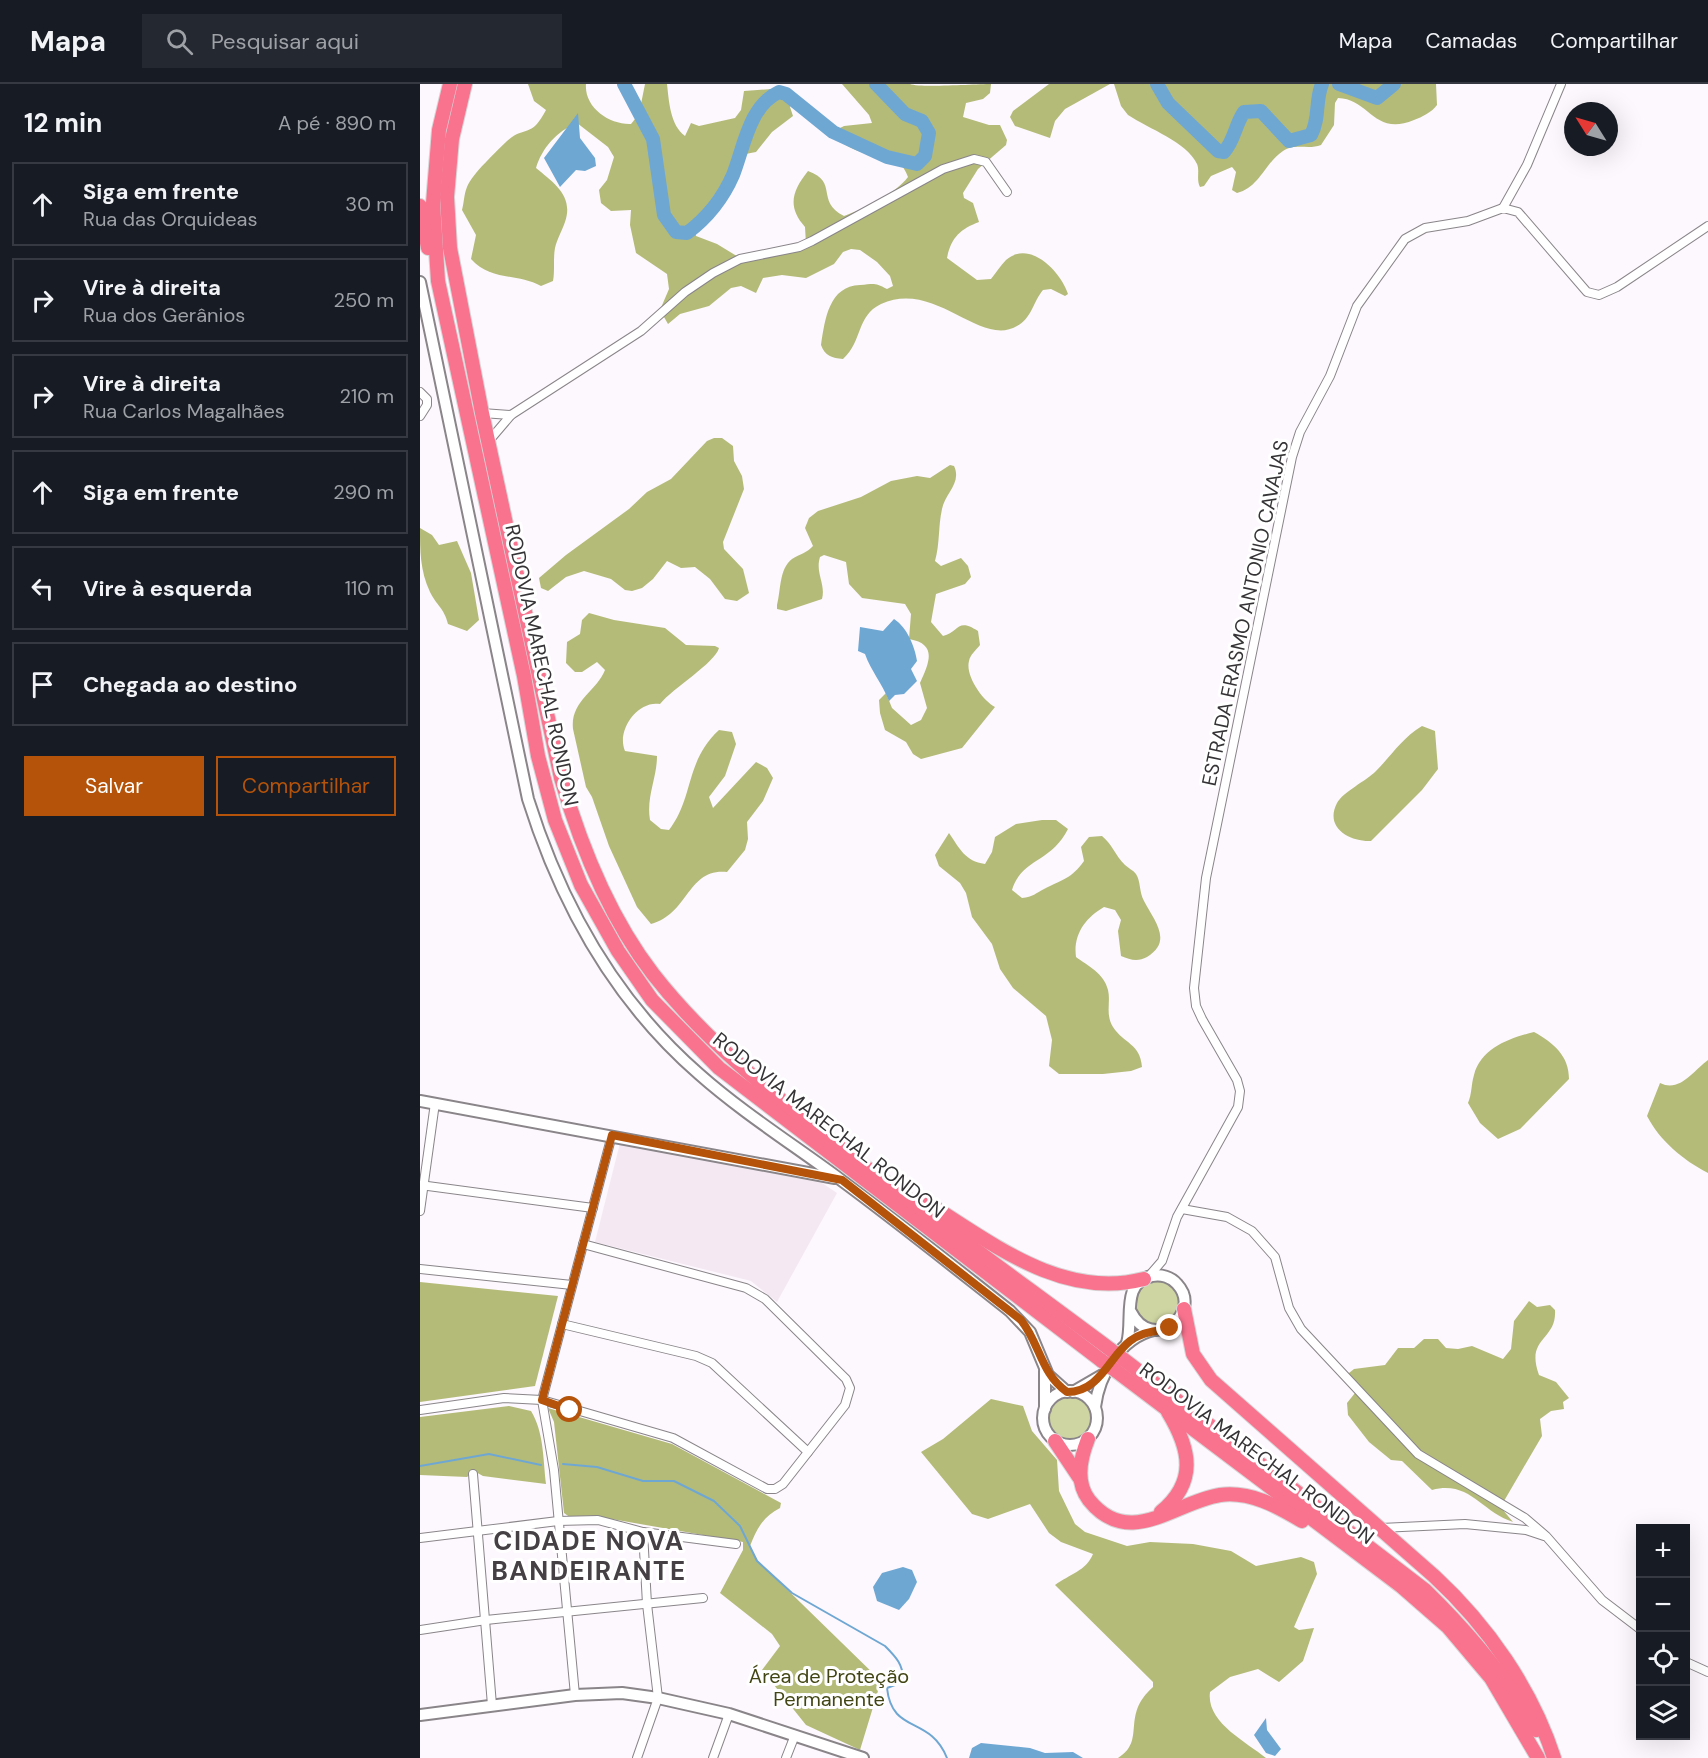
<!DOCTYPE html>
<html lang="pt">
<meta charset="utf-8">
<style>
:root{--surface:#171b24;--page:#242831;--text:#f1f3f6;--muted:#9ea1a6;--line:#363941;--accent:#b45309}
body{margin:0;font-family:"DM Sans",sans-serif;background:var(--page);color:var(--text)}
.controls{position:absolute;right:18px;bottom:18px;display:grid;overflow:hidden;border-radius:0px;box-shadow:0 6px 24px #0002}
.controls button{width:54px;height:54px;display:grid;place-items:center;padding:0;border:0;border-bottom:2px solid var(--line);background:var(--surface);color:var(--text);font:30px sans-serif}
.compass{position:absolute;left:1144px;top:18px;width:54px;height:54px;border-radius:50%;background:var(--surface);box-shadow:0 6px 24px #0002;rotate:307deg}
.stop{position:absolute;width:18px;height:18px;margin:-14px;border:4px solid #b45309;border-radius:50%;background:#fff}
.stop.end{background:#b45309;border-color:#fff;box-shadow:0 2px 6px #0008}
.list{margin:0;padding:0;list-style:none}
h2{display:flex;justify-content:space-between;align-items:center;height:78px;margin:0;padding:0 24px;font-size:26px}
h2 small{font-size:20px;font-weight:400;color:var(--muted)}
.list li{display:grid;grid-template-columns:39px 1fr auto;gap:18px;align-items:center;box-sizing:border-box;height:84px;margin:0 12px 12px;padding:0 12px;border:2px solid var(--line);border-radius:0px}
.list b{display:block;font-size:22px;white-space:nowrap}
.list p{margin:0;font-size:20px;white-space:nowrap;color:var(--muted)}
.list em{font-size:20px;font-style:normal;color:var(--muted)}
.actions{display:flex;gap:12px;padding:18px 24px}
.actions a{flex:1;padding:14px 0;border:2px solid var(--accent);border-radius:0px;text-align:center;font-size:21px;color:var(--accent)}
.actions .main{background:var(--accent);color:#fff}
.icon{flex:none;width:33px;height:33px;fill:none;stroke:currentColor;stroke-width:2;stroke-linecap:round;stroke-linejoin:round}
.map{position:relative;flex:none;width:1288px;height:1674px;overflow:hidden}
header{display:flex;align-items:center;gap:36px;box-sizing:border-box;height:84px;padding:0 30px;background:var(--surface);border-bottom:2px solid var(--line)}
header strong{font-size:28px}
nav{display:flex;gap:33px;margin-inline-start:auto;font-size:21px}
.search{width:420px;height:54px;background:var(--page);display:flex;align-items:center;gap:15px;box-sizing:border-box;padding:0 21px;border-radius:0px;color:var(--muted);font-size:22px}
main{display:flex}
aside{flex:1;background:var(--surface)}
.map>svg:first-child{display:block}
</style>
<header>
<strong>Mapa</strong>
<div class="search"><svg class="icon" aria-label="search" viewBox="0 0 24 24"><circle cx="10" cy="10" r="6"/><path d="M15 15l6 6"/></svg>Pesquisar aqui</div>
<nav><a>Mapa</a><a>Camadas</a><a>Compartilhar</a></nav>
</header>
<main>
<aside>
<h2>12 min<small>A pé · 890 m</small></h2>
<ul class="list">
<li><svg class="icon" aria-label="ahead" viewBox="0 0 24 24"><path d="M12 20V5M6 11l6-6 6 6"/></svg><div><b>Siga em frente</b><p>Rua das Orquideas</p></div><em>30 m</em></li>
<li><svg class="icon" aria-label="right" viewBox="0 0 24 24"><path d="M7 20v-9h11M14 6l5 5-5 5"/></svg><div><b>Vire à direita</b><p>Rua dos Gerânios</p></div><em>250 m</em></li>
<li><svg class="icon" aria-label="right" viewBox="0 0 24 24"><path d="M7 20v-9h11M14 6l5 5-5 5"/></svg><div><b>Vire à direita</b><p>Rua Carlos Magalhães</p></div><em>210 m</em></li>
<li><svg class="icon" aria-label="ahead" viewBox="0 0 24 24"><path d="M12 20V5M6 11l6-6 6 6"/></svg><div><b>Siga em frente</b></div><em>290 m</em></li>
<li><svg class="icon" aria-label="left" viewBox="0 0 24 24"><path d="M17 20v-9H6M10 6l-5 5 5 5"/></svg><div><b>Vire à esquerda</b></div><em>110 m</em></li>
<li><svg class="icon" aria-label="arrive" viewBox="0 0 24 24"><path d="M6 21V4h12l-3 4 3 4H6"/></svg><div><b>Chegada ao destino</b></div></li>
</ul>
<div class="actions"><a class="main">Salvar</a><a>Compartilhar</a></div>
</aside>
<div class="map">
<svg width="1288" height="1674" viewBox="0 0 1288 1674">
<rect width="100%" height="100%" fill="#fdf8fd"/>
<path fill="#f4e9f3" d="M200,1059l202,40 15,10 -60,109 -26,-21 -156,-39z"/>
<g fill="#cfd5a2">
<circle cx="737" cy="1219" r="22"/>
<circle cx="650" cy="1334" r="23"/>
</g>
<g fill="#b4bb79">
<path d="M108,0h58c-2,24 24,41 45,40l8,-10 6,-30h22c2,17 3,41 18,52l6,-13 8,3 36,-8 6,-8 3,-19 42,-3 5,4 -1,15 3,9 -21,16 -16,20c-31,4 -25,20 -38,42 -6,10 -16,20 -23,30l1,12 21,8 23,14 66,-14 -1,-17c-18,-20 -13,-36 3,-56 31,11 7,30 36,45 21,-8 51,-22 64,-39 -10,-27 -27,-19 -50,-26 -11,-4 -19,-11 -28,-18l14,-7 28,-3 -3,-8 -27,-31h68c10,4 65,0 81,0l-1,9 -7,6 -17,4 -3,14 26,8h11l7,15 -1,5 -28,24 -15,24 1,5 9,5 6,19c-19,7 -28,16 -32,36l30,22 14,-1c5,-6 9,-13 15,-19 24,-21 55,12 62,34l-3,2 -14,-7 -8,1c-10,12 -11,28 -26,36 -37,22 -82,-47 -136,-22 -25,12 -18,37 -38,55 -11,-1 -18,-3 -22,-14 4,-26 8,-59 39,-60 14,-1 14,-3 27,4l6,-3 -3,-10 -13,-14 -17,-12 -9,-1 -8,3 -9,12 -28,14 -24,-3 -19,3 -7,15 -15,-7 -10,2 -22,18 -29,8 -12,10 -8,-14 9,-21 -2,-15 -31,-21 -6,-28 1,-15 -20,1 -10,-8 -2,-13 8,-10 7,-23 -6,-10 -31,-24c-20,8 -35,25 -41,45 18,15 38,28 29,54 -3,9 -8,17 -10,26 -2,11 0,22 -2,33l-12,5c-24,-13 -51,-5 -70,-27l5,-24 -14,-25c2,-7 2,-16 5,-23 5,-13 30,-36 40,-46 18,-16 24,-2 39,-31l-12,-9z"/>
<path d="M629,0h61l-45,25 -10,12 -5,17 -35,-12 -5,-9 3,-6z"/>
<path d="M694,0h322l1,21c-5,7 -15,12 -23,15 -40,17 -44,-21 -76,-22l-3,5 -1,22 -13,20c-12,5 -26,-2 -38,6 -18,12 -24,37 -46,42l-5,-3 4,-18 -4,-5 -21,9 -7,10 -4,1c-4,-8 0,-16 -3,-23 -10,-22 -48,-35 -69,-49l-7,-9z"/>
<path d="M294,354h8l11,8 1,15 8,15 2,13 -21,53 1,7 19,20 6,24 -12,8 -12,-2 -15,-20 -15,-12 -14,1 -14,-7 -14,18 -11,9 -10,3 -7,-1 -14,-11 -27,-8 -18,6 -18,14 -7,-3 -2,-10 27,-23 63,-46 18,-17 24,-13 36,-38z"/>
<path d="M530,381l4,1c8,17 -9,27 -12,43 -4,18 -2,35 -7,52l6,5 20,-8 7,8 3,11 -6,7 -29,10 -5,28 12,14c16,-4 14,-19 35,-5l2,14c-4,5 -10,10 -11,16 -4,15 14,40 26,46l-33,41 -41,11 -8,-5 -7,-12 -21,-12 -5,-17 -1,-13 7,-7 6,15 19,17 10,-5 6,-12 -7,-25c9,-20 18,-39 -11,-44l2,-25 -6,-10 -43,-6 -13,-14 -3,-22 -22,-7 -4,2c-5,16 6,27 2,42l-36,12 -9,-2v-4c4,-15 2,-36 15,-46 8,-5 15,-6 21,-13l-8,-18 4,-10 9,-7 43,-14 30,-16 26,-5 13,2z"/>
<path d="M0,444l12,7 7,10 18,-4 14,32 8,47 -12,11 -19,-7c-4,-16 -11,-18 -18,-32 -10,-21 -10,-42 -10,-64z"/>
<path d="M169,529l25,7 51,8 21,17 29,1 4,2c-4,15 -46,40 -59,56 -22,-4 -44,26 -35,47l32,5c0,22 -11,41 -7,64l11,9 8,1c25,-32 16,-69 50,-100l13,2 4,12 -11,32 -16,21 4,11 43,-46 11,6 6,10 -10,23 -16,21 1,17 -3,11 -18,22c-40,-4 -38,42 -76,52l-14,-17 -28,-61 -17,-49 -6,-10 -13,-58c-3,-28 24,-38 32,-59l-8,-8 -15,10h-7l-9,-9 1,-21 13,-8 2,-14z"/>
<path d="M1002,642l13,5 3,38 -16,21 -51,51c-21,1 -47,-13 -34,-38 6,-11 29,-22 39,-32 16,-16 26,-33 46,-45z"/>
<path d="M622,736h14l12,9c-17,34 -46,29 -56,61l10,8c11,-1 14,-5 22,-9 19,-10 27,-10 40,-28l-3,-14 8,-10 13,-1c10,8 13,19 23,29 3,3 8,5 11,9 5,8 3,18 8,27 9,18 30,40 3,56 -9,5 -17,3 -26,-1l-3,-25 3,-11 -6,-10 -11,-3c-19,11 -31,28 -28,50 12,9 28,16 32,33 3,12 -3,24 5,37 11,17 27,16 29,40l-11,4 -28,3h-44l-10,-8 3,-26 -6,-24 -33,-28 -13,-19 -8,-25 -20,-27 -6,-24 -6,-10 -21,-17 -4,-11 14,-22c11,16 16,28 36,31l7,-12 3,-15 21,-13z"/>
<path d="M1114,948c20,11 35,24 35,47l-49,50 -22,10 -18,-16 -12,-20c4,-9 3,-18 6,-28 7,-27 36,-37 60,-43z"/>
<path d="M1288,976v113c-25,-13 -48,-32 -61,-57l13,-33c20,10 34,-13 48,-23z"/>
<path d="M0,1198l138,14 -23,90 -115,16z"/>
<path d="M1109,1217l8,6 13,-2 5,5c2,31 -30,27 -16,65l17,7 13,16 -6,4 1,7 -13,2 -11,8 2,17 -38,65 -1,9 10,12c-32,-10 -43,-42 -81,-32l-30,-29 -11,-1 -22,-18 -21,-27 -1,-12 8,-10 -7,-13 1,-7 5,-4 31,-4 13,-17h16l10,-9h14l8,9 12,1 14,-3 31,13 8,-10 3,-28z"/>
<path d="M571,1315l32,7 9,25 25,29 2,31 16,33 10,8 42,14 23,-4 43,2 38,7 25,15 45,-9 13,5 3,12 -23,53 5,3 15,-2 -11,33 -24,21 -21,-13 -28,8 -20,15c-4,30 35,49 56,66h-148c29,-18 2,-42 35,-71v-5l-98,-97c15,-11 31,-14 38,-31l-32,-12 -12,-9 -19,-29 -42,15 -16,-5 -51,-62 22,-13z"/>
<path d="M89,1322l22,5c13,21 12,48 15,73l-63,-8 -9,-5 -7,6 -47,-2v-58z"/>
<path d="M128,1324l124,36 109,59 -1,5c-17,9 -23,20 -30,38l8,15 123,120 -21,69 -54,-25 -44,-55 18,-24 -8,-12 -52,-41 23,-43v-8l-143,-25 -29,1 -7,-5 -10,-91z"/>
</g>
<g fill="#6fa7d3">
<path d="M158,29l2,25 15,20 1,8 -11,5 -9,-1 -16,17 -16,-29z"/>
<path d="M474,535c13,8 21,28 23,42l-6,8 6,12 -13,13 -9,1 -6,6c-7,-18 -18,-30 -24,-47l-7,-3 2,-24 23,4z"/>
<path d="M483,1483l9,3 5,12 -8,17 -10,11 -22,-9 -4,-14 9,-14z"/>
<path d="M846,1634l1,12 14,19 -6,7 -9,-3 -12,-18z"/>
<path d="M561,1659l49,5 15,5 28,-1 10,6h-114l3,-10z"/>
</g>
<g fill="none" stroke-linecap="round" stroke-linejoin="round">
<g stroke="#6fa7d3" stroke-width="2">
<path d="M143,1380l34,3 46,14h31l40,20 26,25 17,35 35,32 93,53c11,11 19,19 18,36l-16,6c5,47 43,27 60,70"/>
<path d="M0,1382l69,-12 52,11"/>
</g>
<g stroke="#6fa7d3" stroke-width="14">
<path d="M204,0l29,55 11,76 12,17 11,1c20,-15 36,-35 46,-58 11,-28 16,-69 46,-83l7,2 47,38 54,25 30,7 8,-8 4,-23 -7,-12 -17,-7 -29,-30"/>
<path d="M737,0l11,19 50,48 6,1c11,-13 11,-27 20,-40l17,-1 28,30 22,-6c9,-17 4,-34 11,-51"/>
<path d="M919,0l38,14 17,-14"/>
</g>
<defs>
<g id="street">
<path d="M1083,124l24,-43 34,-81"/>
<path d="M0,308l7,7v6l-7,11"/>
<path d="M62,329l29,2"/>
<path d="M68,358l23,-27 130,-84 44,-39 28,-19 27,-14 59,-12 13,-6 131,-72 31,-10 12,3 21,30"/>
<path d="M0,1101l173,23"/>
<path d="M762,1125l45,8 25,14 23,26 14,51 12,21 117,125 107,64 21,18 56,64 38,29"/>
<path d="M0,1127l15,-108"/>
<path d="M0,1185l152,16"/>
<path d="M729,1192l13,-15 15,-44 61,-110 2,-16 -3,-11 -35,-61 -6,-13 -2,-18 12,-110 86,-421 8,-25 30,-56 27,-70 48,-67 20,-11 43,-7 35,-13 15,4 69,80 12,3 18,-8 91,-61"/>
<path d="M142,1240l134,32 16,7 96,89"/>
<path d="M0,1326l84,-12 38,2 131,38 94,51h8l8,-5 62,-79 5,-17 -4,-9 -81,-80 -19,-11 -163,-44"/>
<path d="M53,1390l19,231"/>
<path d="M961,1444l84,-4 61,6 18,6"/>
<path d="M0,1454l138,-17 40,-1 45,12 93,12"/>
<path d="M0,1546l66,-10 217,-22"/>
<path d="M1266,1578l22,10"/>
<path d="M155,1611l-21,-225 -12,-70 70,-265"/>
<path d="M217,1674l21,-60 -11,-94 -4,-72"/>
<path d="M293,1674l16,-44"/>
<path d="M366,1674l9,-23"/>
</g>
<g id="secondary">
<path d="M0,198l108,517c33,105 87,202 171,275 44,39 95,71 142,106 57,42 113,87 169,131l20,21 18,43 19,17"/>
<path d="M0,1017l415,77"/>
<path d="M707,1259c7,-22 -7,-61 25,-67 9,-2 19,1 25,8 27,29 -25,70 -46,28"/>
<circle cx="650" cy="1334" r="27"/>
<path d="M653,1308l31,-18"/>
<path d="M675,1323c4,-32 25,-69 59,-77"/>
<path d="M625,1325v-38"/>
<path d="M0,1631l155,-20 47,-2 36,5 71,16 134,44"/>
</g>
<g id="highway">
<path d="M30,0l-11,46 -6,73 5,78 86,395 14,80 17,64 26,65 37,66 34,49 67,68 383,293"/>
<path d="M45,0l-13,55 -5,58 3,51 32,165 79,365c20,69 48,139 92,196 53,68 122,122 189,175 88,68 179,134 269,201"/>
<path d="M0,122l8,42"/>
<path d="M509,1120c64,40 134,96 215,75"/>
<path d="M764,1225l9,45 18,26 223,196c53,49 98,113 120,182"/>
<path d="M703,1275l302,231c43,42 82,87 111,140"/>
<path d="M695,1286l286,216 47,41 43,51 47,80"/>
<path d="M668,1355c-8,20 -13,43 1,61 40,50 86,2 131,-5 30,-4 57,11 82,26"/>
<path d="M635,1357l24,36"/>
<path d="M741,1428c36,-30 30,-62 7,-100"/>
</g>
</defs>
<use href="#street" stroke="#898589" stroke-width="10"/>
<use href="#secondary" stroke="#898589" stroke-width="14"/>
<use href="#highway" stroke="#d7d6d7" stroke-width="16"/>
<use href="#street" stroke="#fff" stroke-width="8"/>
<use href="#secondary" stroke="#fff" stroke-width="10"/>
<use href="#highway" stroke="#f9738e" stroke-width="14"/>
<defs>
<g id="highway-bridge">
<path d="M691,1266l12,9"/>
<path d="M682,1277l13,9"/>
</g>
</defs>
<use href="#highway-bridge" stroke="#d7d6d7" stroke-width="16" stroke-linecap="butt"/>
<use href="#highway-bridge" stroke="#f9738e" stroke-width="14"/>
</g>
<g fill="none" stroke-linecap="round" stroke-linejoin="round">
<path stroke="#b45309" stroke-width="8" d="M150,1326l-28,-10 70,-265 230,45 179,140c19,24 20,54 46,72 33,0 42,-35 63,-51 13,-10 26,-9 40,-13"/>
</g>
<g text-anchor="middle" stroke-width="6" stroke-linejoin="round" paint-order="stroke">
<g font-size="20" fill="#353335" stroke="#fff">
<text transform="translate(825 529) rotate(-78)" y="7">ESTRADA ERASMO ANTONIO CAVAJAS</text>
<text transform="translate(122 581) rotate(78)" y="7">RODOVIA MARECHAL RONDON</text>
<text transform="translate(409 1041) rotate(38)" y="7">RODOVIA MARECHAL RONDON</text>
<text transform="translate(837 1369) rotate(37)" y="7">RODOVIA MARECHAL RONDON</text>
</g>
<g font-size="20" fill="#424614" stroke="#fff">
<text x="409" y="1599">Área de Proteção<tspan x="409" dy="23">Permanente</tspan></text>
</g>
<g font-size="26" font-weight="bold" letter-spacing="1.5" fill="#444044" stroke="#fff">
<text x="169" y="1466">CIDADE NOVA<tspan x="169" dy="30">BANDEIRANTE</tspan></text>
</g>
</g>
</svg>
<div class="controls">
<button>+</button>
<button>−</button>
<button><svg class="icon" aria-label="locate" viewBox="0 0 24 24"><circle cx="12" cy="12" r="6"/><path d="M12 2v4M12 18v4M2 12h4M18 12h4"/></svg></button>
<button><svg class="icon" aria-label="layers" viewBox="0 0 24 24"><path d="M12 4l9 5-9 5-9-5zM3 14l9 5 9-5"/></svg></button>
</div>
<svg class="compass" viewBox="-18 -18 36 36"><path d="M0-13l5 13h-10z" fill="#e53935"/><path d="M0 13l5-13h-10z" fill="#9ea1a6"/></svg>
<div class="stop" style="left:150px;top:1326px"></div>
<div class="stop end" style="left:750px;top:1244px"></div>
</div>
</main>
